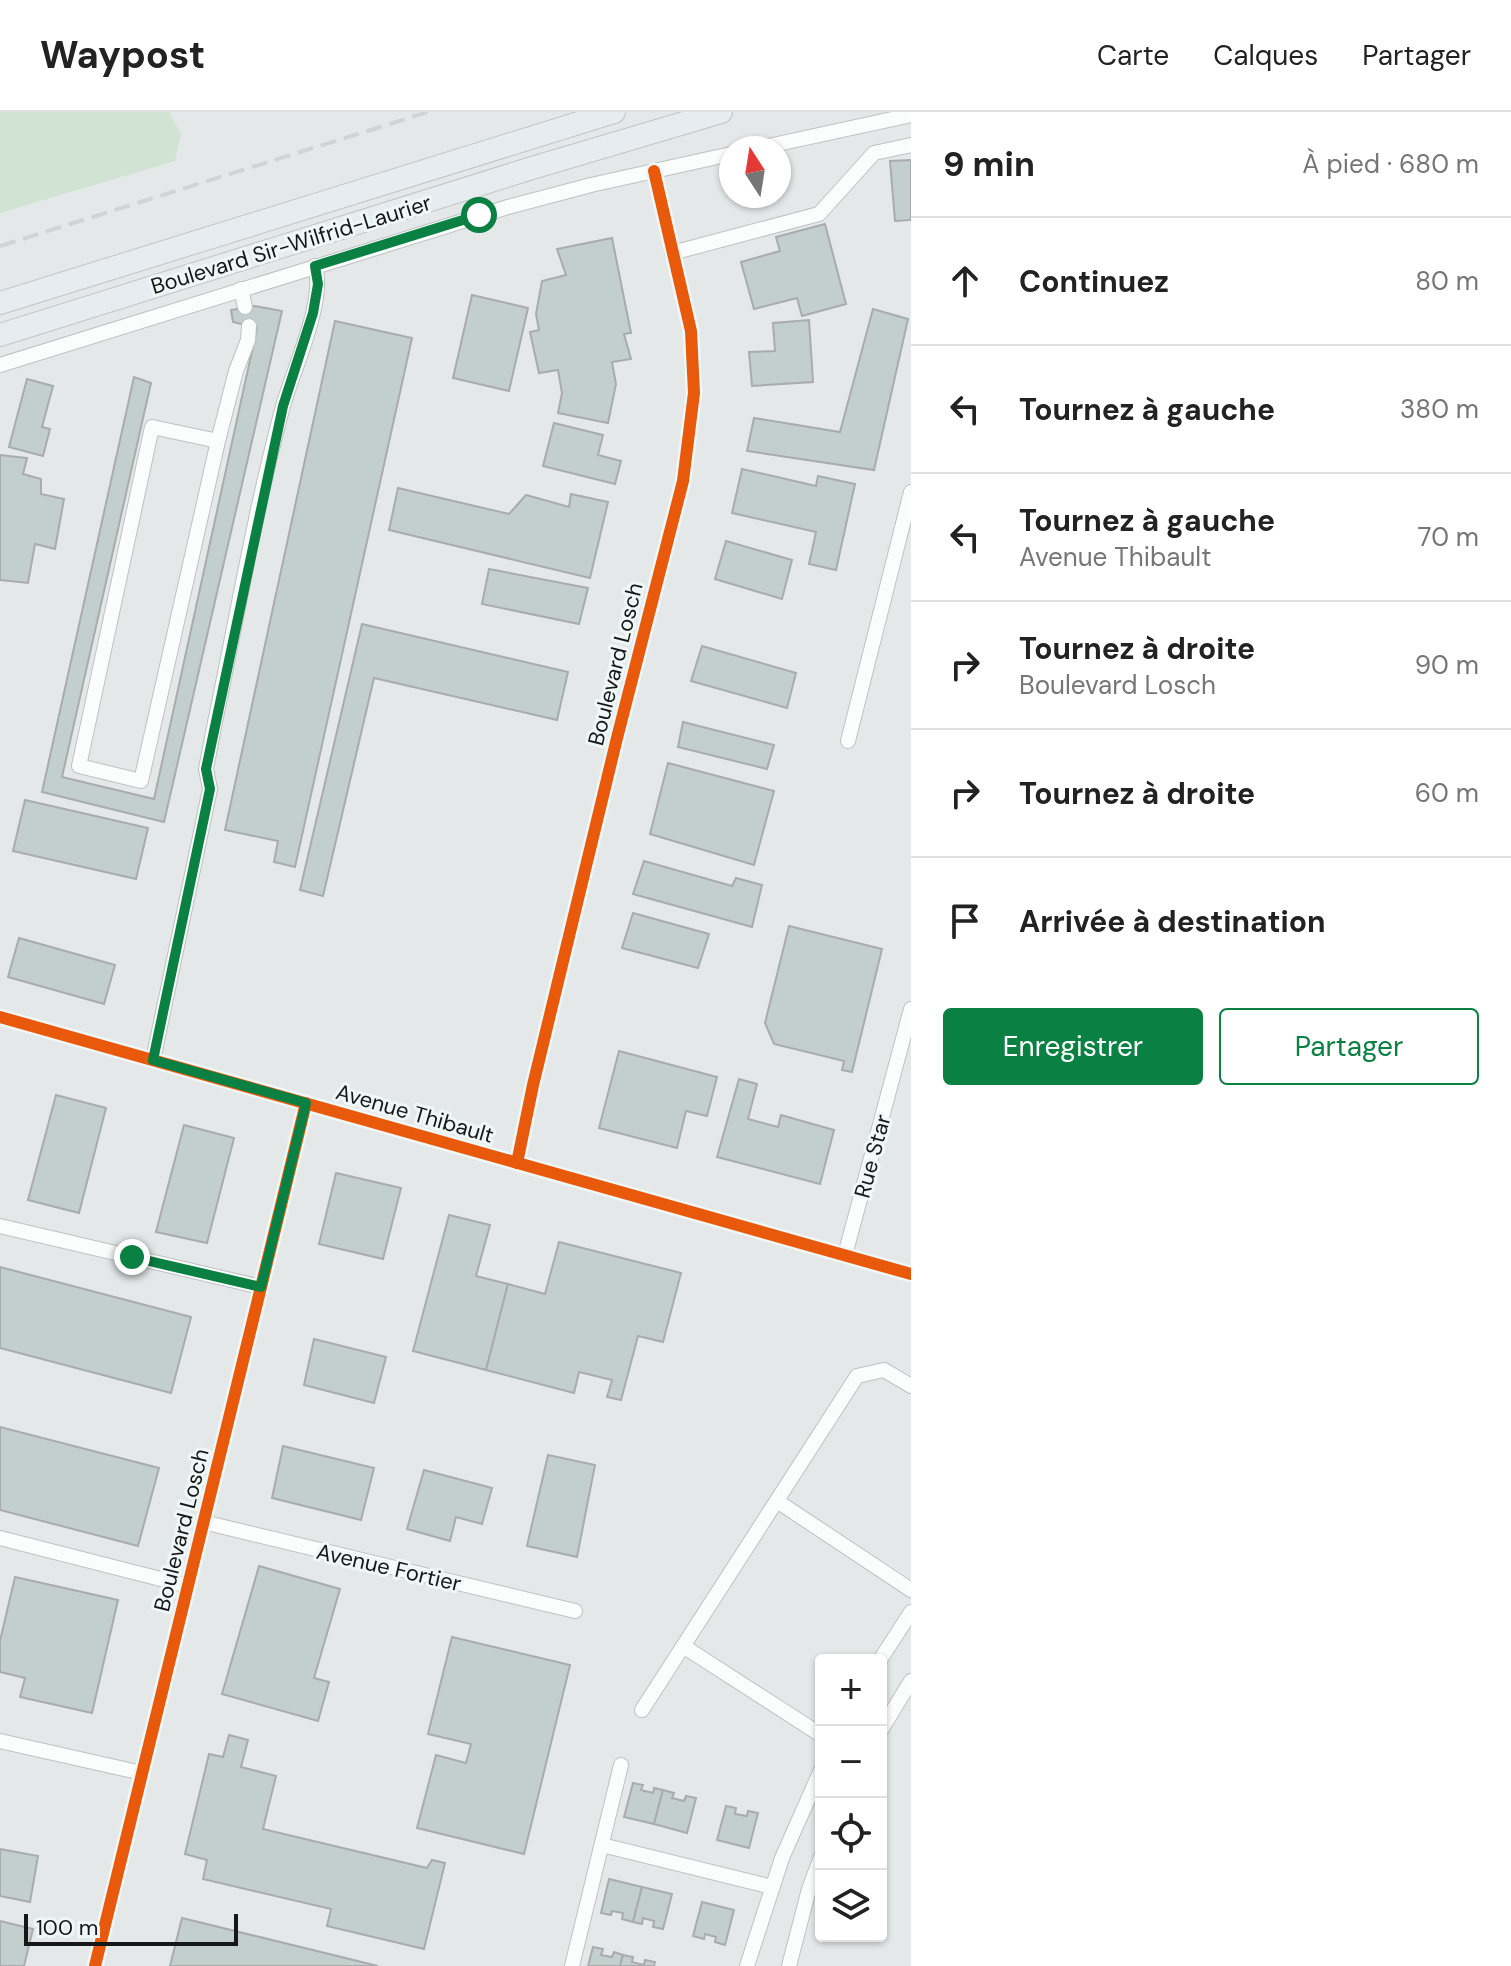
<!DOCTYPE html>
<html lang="fr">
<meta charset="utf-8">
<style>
:root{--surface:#fff;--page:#f2f2f2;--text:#222;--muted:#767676;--line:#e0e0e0;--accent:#0b8043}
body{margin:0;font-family:"DM Sans",sans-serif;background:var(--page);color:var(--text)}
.controls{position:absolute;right:24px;bottom:24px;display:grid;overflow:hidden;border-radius:8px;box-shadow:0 2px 6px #0004}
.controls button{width:72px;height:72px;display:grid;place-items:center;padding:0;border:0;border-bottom:2px solid var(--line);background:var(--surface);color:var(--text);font:40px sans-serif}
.compass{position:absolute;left:719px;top:24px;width:72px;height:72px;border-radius:50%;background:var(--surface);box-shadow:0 2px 6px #0004;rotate:348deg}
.scale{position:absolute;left:24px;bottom:20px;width:214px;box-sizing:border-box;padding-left:8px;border:4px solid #161818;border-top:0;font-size:22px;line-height:28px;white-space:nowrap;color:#161818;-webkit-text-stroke:6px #f0f7f7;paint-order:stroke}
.stop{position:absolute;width:24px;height:24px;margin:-18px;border:6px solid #0b8043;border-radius:50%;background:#fff}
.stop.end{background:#0b8043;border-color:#fff;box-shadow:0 2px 8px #0008}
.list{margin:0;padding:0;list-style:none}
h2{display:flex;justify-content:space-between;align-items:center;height:104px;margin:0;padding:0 32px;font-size:34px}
h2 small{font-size:26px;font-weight:400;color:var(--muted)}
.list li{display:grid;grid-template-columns:52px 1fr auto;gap:24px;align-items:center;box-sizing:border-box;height:128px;padding:0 32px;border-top:2px solid var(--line)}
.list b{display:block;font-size:30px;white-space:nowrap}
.list p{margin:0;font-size:26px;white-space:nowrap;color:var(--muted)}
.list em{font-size:26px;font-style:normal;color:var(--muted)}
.actions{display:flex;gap:16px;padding:24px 32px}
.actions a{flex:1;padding:18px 0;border:2px solid var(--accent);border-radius:8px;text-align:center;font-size:28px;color:var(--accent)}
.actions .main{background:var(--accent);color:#fff}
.icon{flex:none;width:44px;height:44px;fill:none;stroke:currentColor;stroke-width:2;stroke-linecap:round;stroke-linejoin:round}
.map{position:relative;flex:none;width:911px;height:1854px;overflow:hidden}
header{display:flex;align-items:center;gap:48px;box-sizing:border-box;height:112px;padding:0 40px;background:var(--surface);border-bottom:2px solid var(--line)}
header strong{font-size:38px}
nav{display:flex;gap:44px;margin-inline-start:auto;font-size:28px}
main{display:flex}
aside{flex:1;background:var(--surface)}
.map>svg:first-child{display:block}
</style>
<header>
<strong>Waypost</strong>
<nav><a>Carte</a><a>Calques</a><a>Partager</a></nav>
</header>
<main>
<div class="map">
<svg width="911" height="1854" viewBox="0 0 911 1854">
<rect width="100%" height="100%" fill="#e4e8e9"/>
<path fill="#d1e4d3" d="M0,0h169l12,22 -6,27 -175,52z"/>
<g fill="#c2cfcc" stroke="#a9acab" stroke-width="2">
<path d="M911,48v60l-16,1 -5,-60z"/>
<path d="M825,112l21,80 -44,12 -5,-18 -43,11 -13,-47 39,-11 -4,-14z"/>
<path d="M612,126l19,95 -7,1 7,25 -19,3 4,22 -8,39 -50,-10 4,-20 -4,-23 -19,3 -9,-41 9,-2 -3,-16 6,-33 24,-6 -9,-26z"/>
<path d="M472,183l56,13 -19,83 -56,-13z"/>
<path d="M255,194l27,5 -118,511 -122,-30 92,-415 17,6 -89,394 92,22 103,-471 -24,-6 -2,-12z"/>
<path d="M873,197l35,10 -34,151 -127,-19 7,-33 86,14z"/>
<path d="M809,208l4,62 -61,4 -3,-34 26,-1 -2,-28z"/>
<path d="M335,209l77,17 -117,529 -21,-5 4,-21 -53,-11z"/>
<path d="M27,267l26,7 -11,41 8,2 -7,27 -34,-9z"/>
<path d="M554,311l49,12 -5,20 23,6 -6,23 -72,-18z"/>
<path d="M0,343l27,3 -4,16 18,5v15l23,5 -9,50 -20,-5 -7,39 -28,-3z"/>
<path d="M742,357l74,17 2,-10 37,8 -19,86 -27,-6 7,-32 -84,-19z"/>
<path d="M398,376l111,26 17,-19 43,12 2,-13 37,8 -18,76 -201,-48z"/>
<path d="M726,429l66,19 -10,39 -67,-20z"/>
<path d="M489,457l99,19 -9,36 -97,-20z"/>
<path d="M362,512l206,48 -11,48 -183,-42 -51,218 -23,-6z"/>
<path d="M702,534l94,27 -9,35 -96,-27z"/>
<path d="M683,610l91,23 -7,24 -89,-22z"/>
<path d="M668,651l106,28 -20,74 -104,-31z"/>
<path d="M25,688l123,28 -12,51 -123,-28z"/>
<path d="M644,749l88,25 4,-8 26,7 -10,42 -119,-33z"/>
<path d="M633,801l76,21 -11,34 -76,-20z"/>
<path d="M789,814l93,23 -30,123 -10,-2 2,-9 -70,-17 -9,-21z"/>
<path d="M19,826l96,27 -11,39 -96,-27z"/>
<path d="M619,939l98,26 -10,39 -21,-5 -9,37 -78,-20z"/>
<path d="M739,967l18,5 -9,35 30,8 3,-12 53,15 -14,54 -103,-27z"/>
<path d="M56,983l50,13 -27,105 -51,-13z"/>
<path d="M184,1013l50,13 -27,105 -51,-11z"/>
<path d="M336,1061l65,15 -18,71 -64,-15z"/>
<path d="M449,1103l41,10 -14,51 32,8 -22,86 -73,-19z"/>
<path d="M559,1130l122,31 -18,69 -25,-6 -17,64 -14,-3 5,-17 -33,-8 -5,21 -88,-23 22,-86 37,10z"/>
<path d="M0,1155l191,50 -20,76 -171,-45z"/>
<path d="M314,1227l72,18 -12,46 -70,-18z"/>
<path d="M0,1315l159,41 -21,78 -138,-36z"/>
<path d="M283,1334l91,22 -13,52 -89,-22z"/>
<path d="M548,1343l47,10 -18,92 -50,-11z"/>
<path d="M424,1358l68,18 -10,36 -26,-7 -6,24 -43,-12z"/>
<path d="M259,1454l81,23 -26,89 15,4 -11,39 -96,-27z"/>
<path d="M15,1465l103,23 -26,113 -72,-16 5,-19 -25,-6v-31z"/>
<path d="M452,1525l118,28 -46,189 -107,-26 19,-73 30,8 5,-19 -43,-10z"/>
<path d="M229,1623l19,5 -7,27 35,9 -13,53 164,39 5,-8 13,3 -21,86 -97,-23 4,-17 -128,-30 4,-19 -22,-6 24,-100 14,3z"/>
<path d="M633,1671l10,2 -2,5 12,3 1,-5 9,2 -9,34 -30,-7z"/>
<path d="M663,1678l11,3 -2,5 12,3 2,-5 10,2 -9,35 -33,-9z"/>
<path d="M726,1694l10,2 -1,6 12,2 1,-5 10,2 -9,35 -32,-8z"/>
<path d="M0,1737l38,7 -8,46 -30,-6z"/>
<path d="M609,1767l33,8 -9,35 -11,-3 1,-6 -11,-2 -1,4 -10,-2z"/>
<path d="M642,1775l30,7 -9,35 -10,-2 1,-6 -11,-3 -1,6 -9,-2z"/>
<path d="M702,1790l32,8 -9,35 -10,-3 1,-5 -11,-3 -1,5 -11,-3z"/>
<path d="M182,1806l196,48h-208z"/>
<path d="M0,1809l33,8 -9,37h-24z"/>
<path d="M593,1835l10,2 -2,6 11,2 2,-5 9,3 -3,11h-32z"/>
<path d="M623,1843l10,2 -1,5 12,3 1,-5 10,2 -1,4h-34z"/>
</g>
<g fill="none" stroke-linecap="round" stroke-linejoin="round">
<defs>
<g id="minor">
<path d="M759,36l152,-33"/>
<path d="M672,141l147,-39 55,-61 37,-8"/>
<path d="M241,177l4,18"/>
<path d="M0,253l508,-158 83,-22 140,-31"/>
<path d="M218,329l-66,-14 -73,339 62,15 77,-340 18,-70 12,-31 1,-14"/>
<path d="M848,629l63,-249"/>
<path d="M0,905l911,257"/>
<path d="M153,948l57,-271 -4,-20 9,-47c22,-105 40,-212 68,-316 10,-36 43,-105 32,-140"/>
<path d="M517,1051l16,-78 84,-347 66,-257 11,-88 -3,-62 -37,-160"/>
<path d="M0,1114l261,61"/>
<path d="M845,1143l66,-246"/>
<path d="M777,1389l134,89"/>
<path d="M203,1410l372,89"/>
<path d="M0,1426l188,48"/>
<path d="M683,1534l138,89"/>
<path d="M880,1548l31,-48"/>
<path d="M642,1598l215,-334 27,-6 27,16"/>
<path d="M881,1618l30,-49"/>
<path d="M0,1629l142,32"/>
<path d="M602,1733l170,42"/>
<path d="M95,1854l211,-863"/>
<path d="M572,1854l49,-201"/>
<path d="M747,1854l35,-108 39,-88"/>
<path d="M789,1854l20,-77 12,-32"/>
</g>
<g id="highway">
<path d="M0,191l614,-191"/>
<path d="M0,223l532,-167 189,-56"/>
</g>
</defs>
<use href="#minor" stroke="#bfc2c2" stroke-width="16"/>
<use href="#highway" stroke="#c2c4c4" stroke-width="24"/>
<use href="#minor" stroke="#fbfcfc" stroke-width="14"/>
<use href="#highway" stroke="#e7ecf0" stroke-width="22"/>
<path stroke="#d2d3d3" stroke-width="4" stroke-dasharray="16 8" stroke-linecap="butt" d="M0,134l428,-134"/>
<defs>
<g id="cycleway">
<path d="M0,905l911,257"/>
<path d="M517,1051l16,-78 84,-347 66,-257 11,-88 -3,-62 -37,-160"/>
<path d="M95,1854l211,-863"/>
</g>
</defs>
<use href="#cycleway" stroke="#f0f7f7" stroke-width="17"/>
<use href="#cycleway" stroke="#e8590c" stroke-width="12"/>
</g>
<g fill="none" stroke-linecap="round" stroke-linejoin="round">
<path stroke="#0b8043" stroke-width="10" d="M132,1145l129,30 45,-184 -153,-43 57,-271 -4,-20 77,-363 30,-93 5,-29 -3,-18 164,-51"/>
</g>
<g text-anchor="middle" stroke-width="6" stroke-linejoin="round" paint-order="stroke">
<g font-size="22" fill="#161818" stroke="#f0f7f7">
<text transform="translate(291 132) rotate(-17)" y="8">Boulevard Sir-Wilfrid-Laurier</text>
<text transform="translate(615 552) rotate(-76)" y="8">Boulevard Losch</text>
<text transform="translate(415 1001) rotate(16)" y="8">Avenue Thibault</text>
<text transform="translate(872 1044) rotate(-75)" y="8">Rue Star</text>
<text transform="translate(181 1418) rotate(-76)" y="8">Boulevard Losch</text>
<text transform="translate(389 1455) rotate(13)" y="8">Avenue Fortier</text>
</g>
</g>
</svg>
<div class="controls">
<button>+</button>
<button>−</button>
<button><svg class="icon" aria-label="locate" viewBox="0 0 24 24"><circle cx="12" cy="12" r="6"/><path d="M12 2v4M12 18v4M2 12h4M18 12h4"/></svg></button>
<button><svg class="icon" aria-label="layers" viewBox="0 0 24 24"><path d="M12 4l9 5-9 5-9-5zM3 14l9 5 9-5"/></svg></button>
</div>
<svg class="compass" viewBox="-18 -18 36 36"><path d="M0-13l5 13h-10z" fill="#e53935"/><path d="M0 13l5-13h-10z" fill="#767676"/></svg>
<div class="scale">100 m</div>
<div class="stop" style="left:479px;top:103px"></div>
<div class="stop end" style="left:132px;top:1145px"></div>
</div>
<aside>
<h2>9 min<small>À pied · 680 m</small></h2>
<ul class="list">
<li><svg class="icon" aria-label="ahead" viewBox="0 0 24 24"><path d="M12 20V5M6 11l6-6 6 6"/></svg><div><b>Continuez</b></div><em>80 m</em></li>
<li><svg class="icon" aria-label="left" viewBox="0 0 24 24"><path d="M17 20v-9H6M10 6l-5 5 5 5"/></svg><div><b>Tournez à gauche</b></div><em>380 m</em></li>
<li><svg class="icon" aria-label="left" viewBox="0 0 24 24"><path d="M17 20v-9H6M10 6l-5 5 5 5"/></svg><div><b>Tournez à gauche</b><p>Avenue Thibault</p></div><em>70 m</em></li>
<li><svg class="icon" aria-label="right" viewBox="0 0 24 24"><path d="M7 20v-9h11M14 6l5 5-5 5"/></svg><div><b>Tournez à droite</b><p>Boulevard Losch</p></div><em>90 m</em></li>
<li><svg class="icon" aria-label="right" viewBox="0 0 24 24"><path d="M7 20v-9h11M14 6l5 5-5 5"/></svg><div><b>Tournez à droite</b></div><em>60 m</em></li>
<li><svg class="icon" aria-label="arrive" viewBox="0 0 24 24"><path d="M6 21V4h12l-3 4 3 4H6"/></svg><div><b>Arrivée à destination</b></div></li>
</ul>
<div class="actions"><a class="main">Enregistrer</a><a>Partager</a></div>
</aside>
</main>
